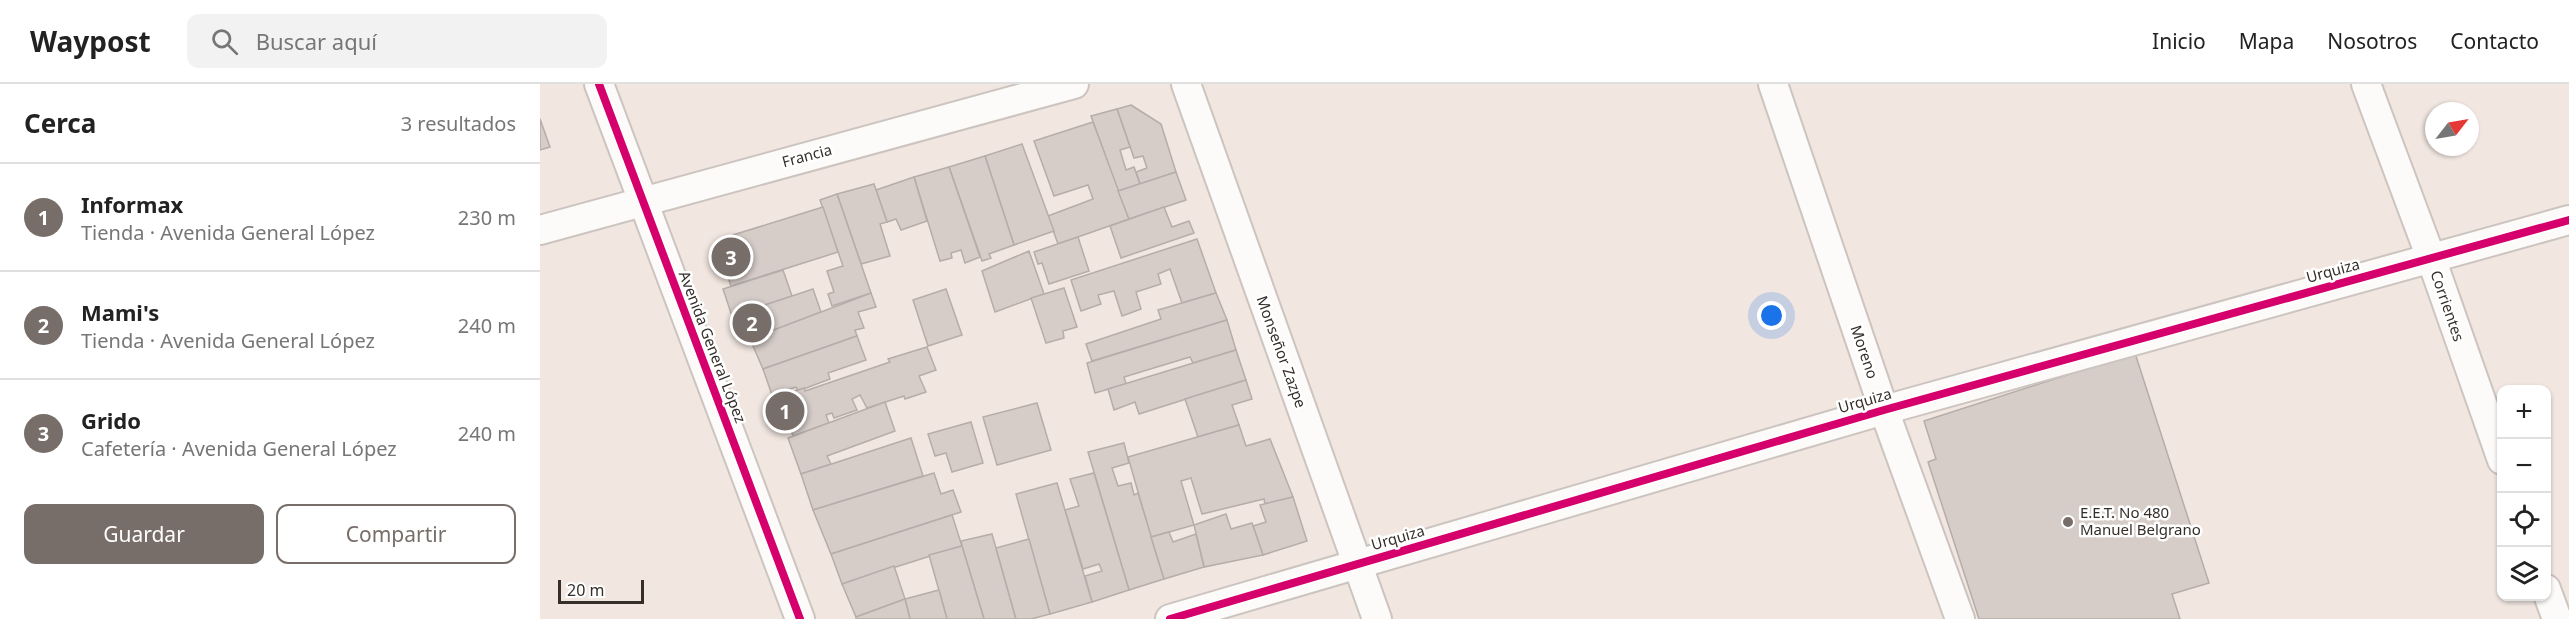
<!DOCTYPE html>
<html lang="es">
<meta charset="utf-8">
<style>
:root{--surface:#fff;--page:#f2f2f2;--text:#222;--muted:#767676;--line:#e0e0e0;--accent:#776e69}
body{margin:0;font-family:"Noto Sans",sans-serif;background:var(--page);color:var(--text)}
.controls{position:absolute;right:18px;bottom:18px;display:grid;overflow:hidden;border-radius:12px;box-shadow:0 2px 4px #0004}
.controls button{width:54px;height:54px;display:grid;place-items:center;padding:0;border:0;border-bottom:2px solid var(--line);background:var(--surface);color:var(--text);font:30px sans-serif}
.compass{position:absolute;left:1885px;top:18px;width:54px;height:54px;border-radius:50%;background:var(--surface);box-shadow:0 2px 4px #0004;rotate:59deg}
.scale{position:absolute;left:18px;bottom:15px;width:86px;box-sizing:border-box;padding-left:6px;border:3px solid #352e29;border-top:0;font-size:16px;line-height:21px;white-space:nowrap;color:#352e29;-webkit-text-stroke:4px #fff;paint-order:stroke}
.you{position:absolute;left:1232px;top:232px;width:21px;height:21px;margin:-15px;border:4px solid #fff;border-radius:50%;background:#1a73e8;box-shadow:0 0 0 9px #1a73e833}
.badge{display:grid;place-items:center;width:39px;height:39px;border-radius:50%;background:var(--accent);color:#fff;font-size:20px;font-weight:700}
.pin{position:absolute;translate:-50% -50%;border:3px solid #fff;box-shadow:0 2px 6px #0006}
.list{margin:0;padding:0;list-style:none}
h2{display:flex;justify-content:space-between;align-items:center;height:78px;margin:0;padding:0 24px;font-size:26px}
h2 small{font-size:20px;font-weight:400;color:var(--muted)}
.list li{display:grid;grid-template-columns:39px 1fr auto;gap:18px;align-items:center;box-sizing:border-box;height:108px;padding:0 24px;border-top:2px solid var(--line)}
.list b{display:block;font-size:22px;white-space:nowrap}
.list p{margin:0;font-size:20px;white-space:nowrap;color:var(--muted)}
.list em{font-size:20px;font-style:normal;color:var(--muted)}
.actions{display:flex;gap:12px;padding:18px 24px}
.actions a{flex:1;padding:14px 0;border:2px solid var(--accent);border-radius:12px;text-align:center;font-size:21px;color:var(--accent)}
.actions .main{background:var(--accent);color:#fff}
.icon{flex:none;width:33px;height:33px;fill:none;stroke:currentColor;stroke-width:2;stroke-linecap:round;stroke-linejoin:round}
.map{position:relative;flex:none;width:2029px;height:535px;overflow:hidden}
header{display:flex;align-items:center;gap:36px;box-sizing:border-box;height:84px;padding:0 30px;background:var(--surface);border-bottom:2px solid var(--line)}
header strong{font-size:28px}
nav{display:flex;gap:33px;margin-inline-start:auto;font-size:21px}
.search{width:420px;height:54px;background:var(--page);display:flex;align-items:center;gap:15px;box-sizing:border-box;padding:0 21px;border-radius:12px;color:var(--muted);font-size:22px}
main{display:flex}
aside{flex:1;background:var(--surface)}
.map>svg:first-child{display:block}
</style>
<header>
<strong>Waypost</strong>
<div class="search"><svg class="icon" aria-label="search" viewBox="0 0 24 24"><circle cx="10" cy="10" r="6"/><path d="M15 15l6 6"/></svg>Buscar aquí</div>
<nav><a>Inicio</a><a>Mapa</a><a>Nosotros</a><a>Contacto</a></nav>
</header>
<main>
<aside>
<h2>Cerca<small>3 resultados</small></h2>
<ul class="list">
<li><span class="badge">1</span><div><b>Informax</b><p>Tienda · Avenida General López</p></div><em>230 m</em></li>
<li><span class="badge">2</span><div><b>Mami's</b><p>Tienda · Avenida General López</p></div><em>240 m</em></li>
<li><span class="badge">3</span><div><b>Grido</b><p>Cafetería · Avenida General López</p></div><em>240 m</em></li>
</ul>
<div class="actions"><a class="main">Guardar</a><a>Compartir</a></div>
</aside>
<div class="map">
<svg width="2029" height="535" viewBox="0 0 2029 535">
<rect width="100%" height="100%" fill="#f1e6e0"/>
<g fill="#d6cdc9" stroke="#b6ada9" stroke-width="1.5">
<path d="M591,21l30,19 15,48 -36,12 -4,-12 11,-4 -4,-12 -9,2 -17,-49z"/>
<path d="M577,25l13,38 -10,3 6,20 8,-3 6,17 -22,7 -27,-75z"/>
<path d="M0,35l10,28 -10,3z"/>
<path d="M553,38l36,97 -71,25 -10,-28 45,-17 -5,-14 -34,11 -20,-55z"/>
<path d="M482,60l32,87 -40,14 -29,-89z"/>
<path d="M445,72l29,89 -25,9 2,4 -9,3 -33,-94z"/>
<path d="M409,83l31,90 -15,6 -4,-13 -10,3 1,5 -12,3 -26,-84z"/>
<path d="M636,88l10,28 -57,19 -11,-28z"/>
<path d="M374,93l13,44 -26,9 -5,-11 -9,3 -11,-32z"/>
<path d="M334,100l13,38 -7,2 10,32 -29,8 -24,-70z"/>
<path d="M297,110l34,99 -39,13 -4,-12 6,-2 -7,-21 16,-5 -23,-66z"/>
<path d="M283,123l15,45 -107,34 -10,-30 12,-21z"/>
<path d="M624,123l8,20 17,-6 5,12 -73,25 -11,-32z"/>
<path d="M538,153l11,34 -40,13 -7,-21 -4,1 -4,-12z"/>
<path d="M657,155l19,54 -34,10 -12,-34 -12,5 3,10 -25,8 5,17 -19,7 -8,-25 -16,4 3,9 -20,7 -10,-31z"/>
<path d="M489,167l15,43 -49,18 -13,-41z"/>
<path d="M243,186l9,26 -60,20 -9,-27z"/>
<path d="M524,204l13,39 -14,4 1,7 -18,5 -15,-45z"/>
<path d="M273,205l8,23 -71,27 -9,-26z"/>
<path d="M406,205l16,46 -34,11 -15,-46z"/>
<path d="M331,209l5,14 -18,5 6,16 -9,2 2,6 -94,33 -13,-30z"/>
<path d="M676,209l11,27 -135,41 -6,-17 75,-25 -3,-9z"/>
<path d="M687,236l9,30 -43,13 -3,-6 -66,20 2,7 -31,9 -8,-30z"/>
<path d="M317,252l9,24 -38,13 2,6 -32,12 -2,-4 -24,8 -9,-26z"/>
<path d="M387,263l9,23 -17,6 7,16 -21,7 -1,-3 -37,12 -7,-13 -8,4 5,11 -23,8 -2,-5 -6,2 3,8 -36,13 -4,-13 -6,1 -9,-26 30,-10 1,3 85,-29 -2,-3z"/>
<path d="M696,266l10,30 -107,34 -4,-12 -21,8 -6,-21z"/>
<path d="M1595,269l74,230 -37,11 8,25h-201l-51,-157 8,-3 -12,-38z"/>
<path d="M706,296l6,19 -20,6 7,20 -41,12 -13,-38z"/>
<path d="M345,318l10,29 -68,25 4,8 -30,10 -13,-36z"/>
<path d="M497,319l14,47 -54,15 -14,-48z"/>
<path d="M431,338l12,41 -31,9 -6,-19 -11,3 -7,-22z"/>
<path d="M699,341l7,21 24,-7 23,58 -28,7 -1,-5 -62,15 -11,-36 -10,3 13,44 -43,12 -23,-80z"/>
<path d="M371,354l12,38 -110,34 -12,-36z"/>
<path d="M584,359l5,20 -17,5 6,18 13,-3 3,12 4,-2 26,86 -35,11 -41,-138z"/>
<path d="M394,389l7,21 12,-4 8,22 -130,42 -18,-44z"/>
<path d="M554,389l35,117 -37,12 -7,-26 17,-5 -3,-7 -16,5 -18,-59 14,-4 -9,-27z"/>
<path d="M517,399l35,119 -42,12 -34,-120z"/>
<path d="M753,413l14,44 -44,14 -10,-29 13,-4 -6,-17z"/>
<path d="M686,430l5,15 21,-6 11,32 -59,12 -10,-42z"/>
<path d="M412,431l10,31 -120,38 -11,-30z"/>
<path d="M629,448l4,10 23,-8 8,33 -40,12 -13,-42z"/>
<path d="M452,450l4,14 20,71h-32l-22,-73 -1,-5z"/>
<path d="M489,455l21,75 -19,5h-15l-20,-71z"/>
<path d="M422,462l22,73h-37l-18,-64z"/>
<path d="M354,482l11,33 -49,18 -14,-33z"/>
<path d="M399,506l8,29h-37l-5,-20z"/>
<path d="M365,515l5,20h-54v-2z"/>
</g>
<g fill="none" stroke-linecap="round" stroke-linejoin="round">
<defs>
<g id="minor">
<path d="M59,0l201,535"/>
<path d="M646,0l191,535"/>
<path d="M1233,0l111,326 76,209"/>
<path d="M1826,0l65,174 71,202"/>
<path d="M0,146l534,-146"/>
<path d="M2006,505l11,30"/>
<path d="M630,535l714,-209 685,-190"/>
</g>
</defs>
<use href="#minor" stroke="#ccc4bf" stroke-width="32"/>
<use href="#minor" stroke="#fdfbfa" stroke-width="28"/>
<defs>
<g id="cycleway">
<path d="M59,0l201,535"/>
<path d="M630,535l714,-209 685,-190"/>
</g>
</defs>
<use href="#cycleway" stroke="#fff" stroke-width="11"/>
<use href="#cycleway" stroke="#d6006c" stroke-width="8"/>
</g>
<circle fill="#776e69" stroke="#fff" stroke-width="2" cx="1528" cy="438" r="6"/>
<g text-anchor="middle" stroke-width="5" stroke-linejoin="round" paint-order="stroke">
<g font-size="15" fill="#352e29" stroke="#fff">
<text transform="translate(267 72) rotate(-15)" y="5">Francia</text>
<text transform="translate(1793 187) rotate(-15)" y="5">Urquiza</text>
<text transform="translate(1907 222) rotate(71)" y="5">Corrientes</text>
<text transform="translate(172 263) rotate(69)" y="5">Avenida General López</text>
<text transform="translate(741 268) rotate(70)" y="5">Monseñor Zazpe</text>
<text transform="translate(1324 268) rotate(71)" y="5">Moreno</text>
<text transform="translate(1325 317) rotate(-16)" y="5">Urquiza</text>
<text transform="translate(858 454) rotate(-16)" y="5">Urquiza</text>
</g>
<g font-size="15" fill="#352e29" stroke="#fff" text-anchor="start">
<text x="1540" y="434">E.E.T. No 480<tspan x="1540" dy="17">Manuel Belgrano</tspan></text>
</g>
</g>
</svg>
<div class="controls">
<button>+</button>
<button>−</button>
<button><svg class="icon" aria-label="locate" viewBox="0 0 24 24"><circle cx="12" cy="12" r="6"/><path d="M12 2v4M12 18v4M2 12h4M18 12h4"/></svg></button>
<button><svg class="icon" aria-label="layers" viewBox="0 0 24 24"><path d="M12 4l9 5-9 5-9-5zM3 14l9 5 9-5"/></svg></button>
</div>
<svg class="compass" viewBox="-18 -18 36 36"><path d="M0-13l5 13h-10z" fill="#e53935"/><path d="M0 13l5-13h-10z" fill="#767676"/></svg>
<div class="scale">20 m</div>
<div class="you"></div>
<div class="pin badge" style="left:245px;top:327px">1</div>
<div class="pin badge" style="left:212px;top:239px">2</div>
<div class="pin badge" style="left:191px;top:173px">3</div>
</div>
</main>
